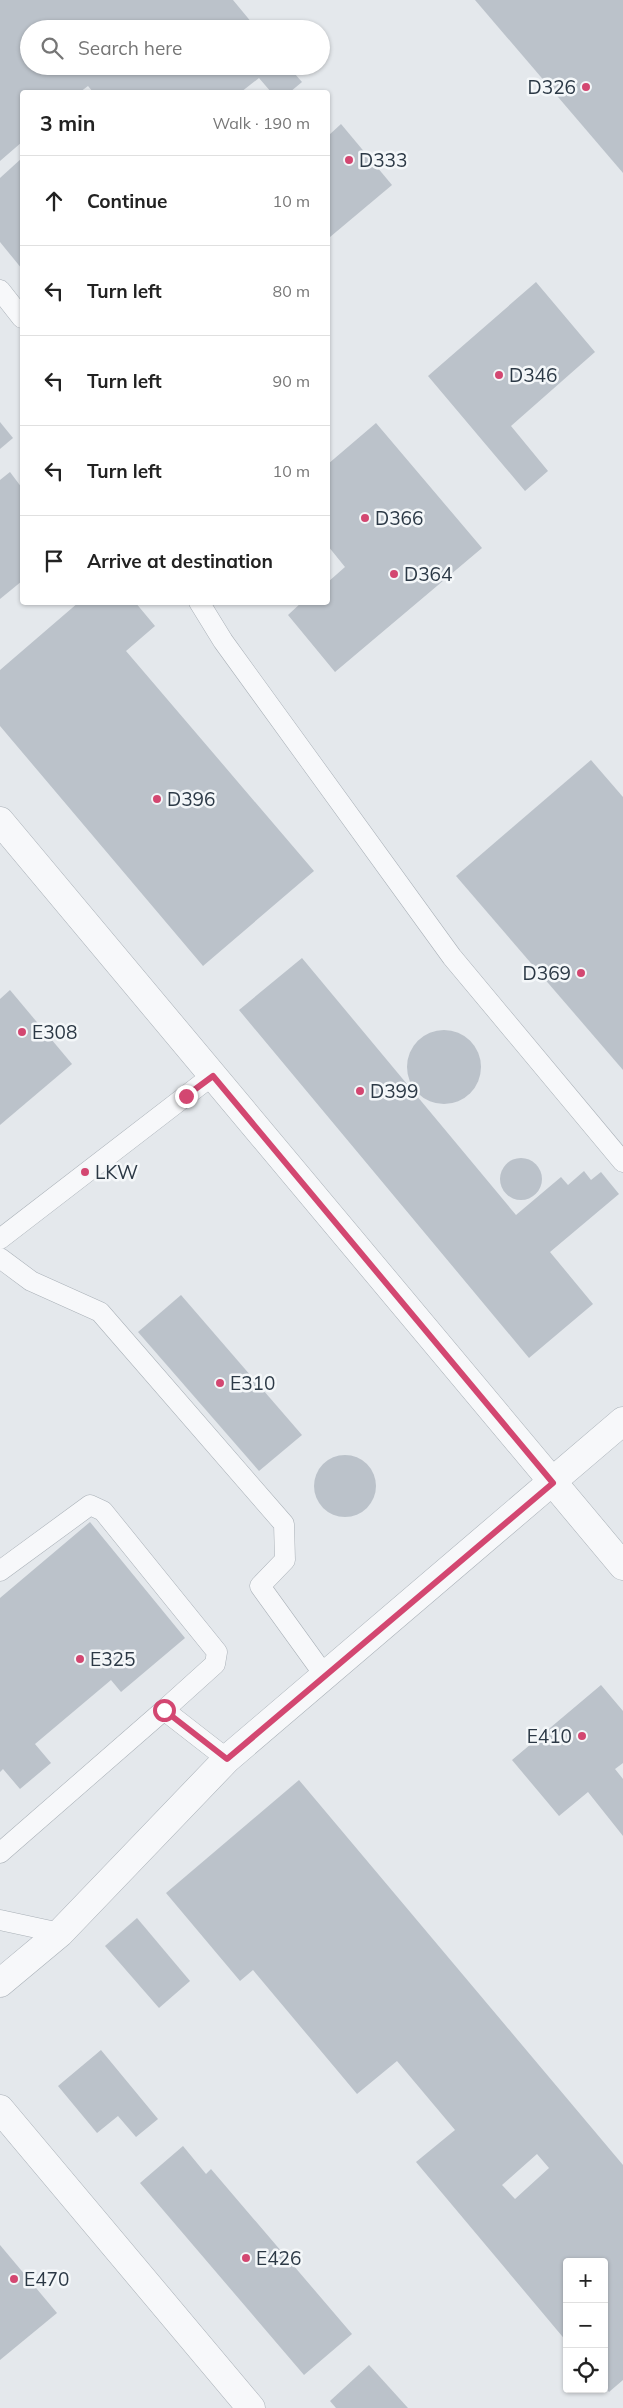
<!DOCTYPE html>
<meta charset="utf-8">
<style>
:root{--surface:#fff;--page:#f2f2f2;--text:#222;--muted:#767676;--line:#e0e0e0}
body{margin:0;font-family:Mulish,sans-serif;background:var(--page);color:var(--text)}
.controls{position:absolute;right:15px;bottom:15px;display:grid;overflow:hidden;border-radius:5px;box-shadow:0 1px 4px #0004}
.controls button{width:45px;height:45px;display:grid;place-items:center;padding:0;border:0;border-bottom:1px solid var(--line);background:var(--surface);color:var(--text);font:25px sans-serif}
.stop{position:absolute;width:15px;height:15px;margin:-11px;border:4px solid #d34771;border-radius:50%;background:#fff}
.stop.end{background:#d34771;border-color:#fff;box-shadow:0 1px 5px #0008}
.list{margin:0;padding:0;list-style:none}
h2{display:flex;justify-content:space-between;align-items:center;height:65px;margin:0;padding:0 20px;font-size:21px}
h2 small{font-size:16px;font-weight:400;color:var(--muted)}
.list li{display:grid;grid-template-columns:32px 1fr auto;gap:15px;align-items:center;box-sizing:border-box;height:90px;padding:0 20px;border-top:1px solid var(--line)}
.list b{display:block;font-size:19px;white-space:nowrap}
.list em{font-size:16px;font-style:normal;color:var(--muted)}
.icon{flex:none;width:28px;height:28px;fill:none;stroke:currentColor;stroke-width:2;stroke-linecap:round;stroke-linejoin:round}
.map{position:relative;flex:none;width:623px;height:2408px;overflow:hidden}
.search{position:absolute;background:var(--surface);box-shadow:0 1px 4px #0004;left:20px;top:20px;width:310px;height:55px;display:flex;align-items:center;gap:12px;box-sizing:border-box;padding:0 18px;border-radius:28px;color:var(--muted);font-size:19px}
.panel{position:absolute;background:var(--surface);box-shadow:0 1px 4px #0004;left:20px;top:90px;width:310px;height:515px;border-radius:5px}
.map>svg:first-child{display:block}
</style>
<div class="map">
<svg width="623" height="2408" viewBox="0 0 623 2408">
<rect width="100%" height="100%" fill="#e4e8ec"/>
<g fill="#bbc2ca" fill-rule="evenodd">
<path d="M0,0h233l24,29h-228v37h259l14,16 -12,10h-19l-12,-14 -18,14h-148l-5,-6 -8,6h-58v50l-22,19z"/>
<path d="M475,0h148v173z"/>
<path d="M341,124l51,61 -62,52 -2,-2v-99z"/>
<path d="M22,158v111l-22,-27v-64z"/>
<path d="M536,282l59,70 -84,74 37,45 -23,20 -97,-115z"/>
<path d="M0,422l13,16 -13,11z"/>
<path d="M376,423l106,125 -147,124 -47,-57 14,-13h26v-20l17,-15 -17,-21v-82z"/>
<path d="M10,472l12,16v93l-22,18v-119z"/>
<path d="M79,602h56l20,24 -29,25 188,220 -111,95 -203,-240v-56z"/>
<path d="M591,760l32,37v273l-167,-194z"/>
<path d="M302,958l214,257 45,-38 7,8 16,-14 7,9 10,-8 18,22 -69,58 43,52 -64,54 -290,-348z"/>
<path d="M10,990l62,74 -72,61v-126z"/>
<circle cx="444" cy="1067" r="37"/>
<circle cx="521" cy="1179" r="21"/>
<path d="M181,1295l121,140 -43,36 -121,-139z"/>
<circle cx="345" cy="1486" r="31"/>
<path d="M90,1522l95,116 -64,54 -10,-12 -76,64 16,19 -31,26 -17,-20 -3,3v-174z"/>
<path d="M601,1685l22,26v52l-8,6 8,10v57l-35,-44 -29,24 -47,-56z"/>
<path d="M299,1780l324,385v215l-14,12 -5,-6v-124h-37v80l-151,-180 39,-32 -58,-69 -40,33 -104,-124 -13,11 -74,-88zM537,2154l12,14 -34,31 -13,-14z"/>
<path d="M137,1918l53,63 -31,27 -54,-62z"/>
<path d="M101,2050l57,69 -22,18 -18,-21 -21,17 -39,-47z"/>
<path d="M183,2146l23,28 5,-5 141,165 -48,41 -164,-192z"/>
<path d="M0,2245l57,68 -57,47z"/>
<path d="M369,2365l39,43h-72l-6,-7z"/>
</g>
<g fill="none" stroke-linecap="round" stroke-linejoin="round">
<defs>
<g id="lane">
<path d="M0,290l22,28"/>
<path d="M199,602l24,39 229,316 171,205"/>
<path d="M0,1239l213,-164"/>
<path d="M0,1258l31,23 69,31 184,212 1,36 -25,26 65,90"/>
<path d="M0,1571l90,-66 13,6 114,141 -2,12 -51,46 63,49"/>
<path d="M0,1853l164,-143"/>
<path d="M0,1920l60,13"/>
</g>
<g id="street">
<path d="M0,821l623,745"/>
<path d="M0,1983l60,-50 167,-174 396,-338"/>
<path d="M0,2109l251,299"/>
</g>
</defs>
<use href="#lane" stroke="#a9b0b7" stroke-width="21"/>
<use href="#street" stroke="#a9b0b7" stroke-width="29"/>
<use href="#lane" stroke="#f7f8fa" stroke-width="20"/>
<use href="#street" stroke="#f7f8fa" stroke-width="28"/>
</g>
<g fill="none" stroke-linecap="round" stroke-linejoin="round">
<path stroke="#d34771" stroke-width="6" d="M164,1710l63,49 326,-276 -340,-407 -27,20"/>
</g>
<g fill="#d34771" stroke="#f4f7f9" stroke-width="2">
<circle cx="586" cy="87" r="5"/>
<circle cx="349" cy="160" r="5"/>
<circle cx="499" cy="375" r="5"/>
<circle cx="365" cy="518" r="5"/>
<circle cx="394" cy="574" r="5"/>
<circle cx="157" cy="799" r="5"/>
<circle cx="581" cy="973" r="5"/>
<circle cx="22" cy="1032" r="5"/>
<circle cx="360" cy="1091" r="5"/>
<circle cx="85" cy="1172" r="5"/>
<circle cx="220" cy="1383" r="5"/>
<circle cx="80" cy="1659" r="5"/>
<circle cx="582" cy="1736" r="5"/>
<circle cx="246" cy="2258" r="5"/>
<circle cx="14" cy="2279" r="5"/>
</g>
<g text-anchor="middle" stroke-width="5" stroke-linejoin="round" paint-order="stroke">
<g font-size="19" fill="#2b3845" stroke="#f4f7f9" text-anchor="start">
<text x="576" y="94" text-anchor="end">D326</text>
<text x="359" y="167">D333</text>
<text x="509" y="382">D346</text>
<text x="375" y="525">D366</text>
<text x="404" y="581">D364</text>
<text x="167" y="806">D396</text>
<text x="571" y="980" text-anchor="end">D369</text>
<text x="32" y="1039">E308</text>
<text x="370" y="1098">D399</text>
<text x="95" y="1179">LKW</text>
<text x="230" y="1390">E310</text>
<text x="90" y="1666">E325</text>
<text x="572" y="1743" text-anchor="end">E410</text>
<text x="256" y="2265">E426</text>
<text x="24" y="2286">E470</text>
</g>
</g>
</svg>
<div class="controls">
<button>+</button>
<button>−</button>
<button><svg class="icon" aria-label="locate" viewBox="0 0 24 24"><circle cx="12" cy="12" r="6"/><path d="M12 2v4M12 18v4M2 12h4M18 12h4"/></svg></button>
</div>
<div class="stop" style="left:164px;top:1710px"></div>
<div class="stop end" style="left:186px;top:1096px"></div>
<div class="search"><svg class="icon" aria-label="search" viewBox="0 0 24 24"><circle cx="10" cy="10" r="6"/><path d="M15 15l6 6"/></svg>Search here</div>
<section class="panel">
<h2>3 min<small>Walk · 190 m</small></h2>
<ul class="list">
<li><svg class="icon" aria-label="ahead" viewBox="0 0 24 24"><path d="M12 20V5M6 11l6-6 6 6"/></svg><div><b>Continue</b></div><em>10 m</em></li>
<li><svg class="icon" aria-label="left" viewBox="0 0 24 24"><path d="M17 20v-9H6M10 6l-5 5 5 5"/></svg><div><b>Turn left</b></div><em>80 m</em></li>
<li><svg class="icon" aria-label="left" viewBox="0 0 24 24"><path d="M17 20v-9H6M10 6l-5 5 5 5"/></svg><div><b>Turn left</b></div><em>90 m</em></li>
<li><svg class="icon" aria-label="left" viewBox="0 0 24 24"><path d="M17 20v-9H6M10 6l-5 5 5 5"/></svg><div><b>Turn left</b></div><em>10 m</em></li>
<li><svg class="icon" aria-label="arrive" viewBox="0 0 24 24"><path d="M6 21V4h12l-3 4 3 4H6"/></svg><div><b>Arrive at destination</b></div></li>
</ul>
</section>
</div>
